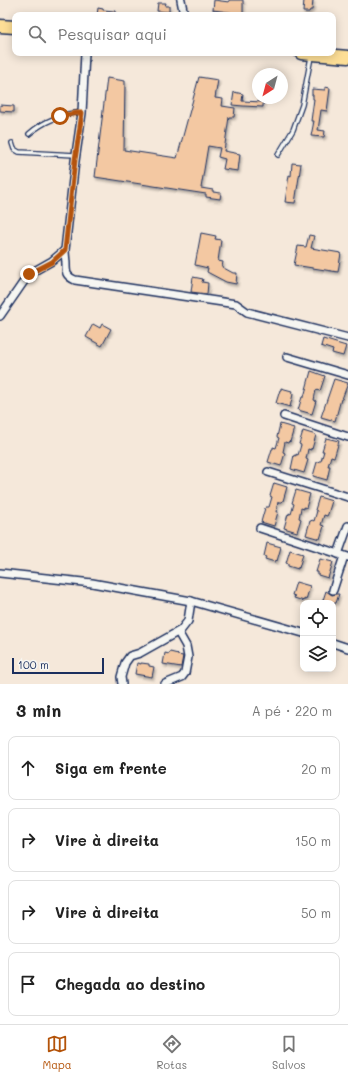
<!DOCTYPE html>
<html lang="pt">
<meta charset="utf-8">
<style>
:root{--surface:#fff;--page:#f2f2f2;--text:#222;--muted:#767676;--line:#e0e0e0;--accent:#b45309}
body{margin:0;font-family:Mali,sans-serif;background:var(--page);color:var(--text)}
.controls{position:absolute;right:12px;bottom:12px;display:grid;overflow:hidden;border-radius:8px;box-shadow:0 2px 10px #0003}
.controls button{width:36px;height:36px;display:grid;place-items:center;padding:0;border:0;border-bottom:1px solid var(--line);background:var(--surface);color:var(--text);font:20px sans-serif}
.compass{position:absolute;left:252px;top:68px;width:36px;height:36px;border-radius:50%;background:var(--surface);box-shadow:0 2px 10px #0003;rotate:216deg}
.scale{position:absolute;left:12px;bottom:10px;width:92px;box-sizing:border-box;padding-left:4px;border:2px solid #1b2f5e;border-top:0;font-size:11px;line-height:14px;white-space:nowrap;color:#1b2f5e;-webkit-text-stroke:3px #f6f6f2;paint-order:stroke}
.stop{position:absolute;width:12px;height:12px;margin:-9px;border:3px solid #b45309;border-radius:50%;background:#fff}
.stop.end{background:#b45309;border-color:#fff;box-shadow:0 1px 4px #0008}
.list{margin:0;padding:0;list-style:none}
h2{display:flex;justify-content:space-between;align-items:center;height:52px;margin:0;padding:0 16px;font-size:17px}
h2 small{font-size:13px;font-weight:400;color:var(--muted)}
.list li{display:grid;grid-template-columns:26px 1fr auto;gap:12px;align-items:center;box-sizing:border-box;height:64px;margin:0 8px 8px;padding:0 8px;border:1px solid var(--line);border-radius:8px}
.list b{display:block;font-size:15px;white-space:nowrap}
.list em{font-size:13px;font-style:normal;color:var(--muted)}
.icon{flex:none;width:22px;height:22px;fill:none;stroke:currentColor;stroke-width:2;stroke-linecap:round;stroke-linejoin:round}
.map{position:relative;flex:none;width:348px;height:684px;overflow:hidden}
.search{position:absolute;background:var(--surface);box-shadow:0 2px 10px #0003;left:12px;right:12px;top:12px;height:44px;display:flex;align-items:center;gap:10px;box-sizing:border-box;padding:0 14px;border-radius:8px;color:var(--muted);font-size:15px}
.sheet{height:340px;background:var(--surface)}
nav{display:flex;justify-content:space-around;align-items:center;box-sizing:border-box;height:56px;border-top:1px solid var(--line);background:var(--surface);font-size:11px;color:var(--muted)}
nav a{display:grid;justify-items:center;gap:2px}
nav .on{color:var(--accent)}
.map>svg:first-child{display:block}
</style>
<div class="map">
<svg width="348" height="684" viewBox="0 0 348 684">
<defs>
<filter id="shadow"><feDropShadow dx="1.5" dy="2.5" stdDeviation="1" flood-color="#0004"/></filter>
</defs>
<rect width="100%" height="100%" fill="#f5e8da"/>
<filter id="ink" filterUnits="userSpaceOnUse"><feTurbulence type="fractalNoise" baseFrequency=".025" numOctaves="2"/><feDisplacementMap in="SourceGraphic" scale="8" xChannelSelector="R" yChannelSelector="G"/><feConvolveMatrix kernelMatrix="1 2 1 2 8 2 1 2 1" color-interpolation-filters="sRGB"/></filter>
<g filter="url(#ink)">
<g fill="#f3c8a2" stroke="#1b2f5e" filter="url(#shadow)">
<path d="M214,0l15,2v-2h14v14l-30,-4z"/>
<path d="M304,0h9l-1,10h-2l-1,2h-6z"/>
<path d="M158,3h8l-1,3h4v6l-12,-1z"/>
<path d="M98,8l5,1v1l12,1v4h-18z"/>
<path d="M199,77l19,3 -3,18 8,1 -1,7 13,2 -1,9h-5l-5,34 16,3 -2,17 -15,-2 2,-10 -7,-2 2,-9 -12,-2 -7,42 12,2v2l8,1 -1,6 -14,-2v-3l-111,-17 12,-99 18,3 -1,69 53,8z"/>
<path d="M325,87l5,1 -1,8 -2,15 -6,-1 -3,20 7,1 -1,6 -13,-1 3,-15h-3l3,-22h-1v-4h-1v-6l13,1z"/>
<path d="M234,92l9,2 -1,7 21,1v5l-20,-1 -11,-1z"/>
<path d="M0,105l14,1v6l-14,-1z"/>
<path d="M292,163l9,1 -6,39 -10,-1 4,-27 2,1z"/>
<path d="M201,233l15,3 -1,3 6,1 -3,21 5,1 -1,5 11,6h4l-1,11 -10,-2 -19,-10 1,-4 -13,-3z"/>
<path d="M309,235l5,1 -3,12 30,5 -3,19 -44,-7 4,-19 8,1z"/>
<path d="M193,277l10,2 -1,3 6,1 -1,11 -16,-2z"/>
<path d="M93,324l7,4 2,-4 9,5 -9,17 -16,-9z"/>
<path d="M323,339l23,7 -3,10 -11,-3 1,-3 -12,-4z"/>
<path d="M311,371l14,5 -5,15 -4,-1 -2,10 2,1 -4,13 -14,-4 4,-13h2z"/>
<path d="M334,379l14,4 -6,16h-1l-6,22 -14,-4z"/>
<path d="M281,388l11,3 -1,2 2,1 -3,13 -14,-4 4,-13h1z"/>
<path d="M280,424l14,4 -4,14 -1,-1 -1,2 -3,-1 -2,10 2,1 -4,13 -13,-4 4,-13h1v-2l3,1 3,-10 -2,-1z"/>
<path d="M303,431l13,4 -4,14 -1,-1v2l-3,-1 -2,10 2,1 -4,13 -13,-4 3,-14 2,1v-2l2,1 3,-10 -2,-1z"/>
<path d="M326,438l13,3 -4,14 -1,2 -3,-1 -3,10h2l-3,14 -14,-4 4,-14h1l1,-1h2l3,-10h-2z"/>
<path d="M274,483l13,4 -4,14h-1l-1,1h-3l-2,10h2l-4,14 -13,-4 4,-14h1v-1h3l3,-10 -2,-1z"/>
<path d="M296,490l14,4 -4,14 -2,-1v2l-3,-1 -2,10 2,1 -4,13 -13,-4 4,-14 1,1v-2l2,1 3,-10 -2,-1z"/>
<path d="M319,497l13,4 -4,13 -1,2 -3,-1 -3,10 3,1 -4,13 -14,-4 4,-14h1l1,-1 2,1 3,-10 -2,-1z"/>
<path d="M267,543l14,4 -4,14 -1,-1 -1,2 -10,-3 1,-2 -2,-1z"/>
<path d="M290,550l13,4 -4,14 -1,-1v2l-10,-3v-2l-2,-1z"/>
<path d="M320,559l13,3 -5,16 -10,-3v-3h-2z"/>
<path d="M296,582l14,4 -4,14 -2,-1v2l-10,-3 1,-2 -3,-1z"/>
<path d="M326,591l6,4 4,-1h3l-3,9h-14z"/>
<path d="M170,652l8,2 -1,1 6,1 -2,11 -18,-3 2,-11 4,1z"/>
<path d="M137,663l4,1v-1l8,1v2l5,1 -2,10 -17,-3z"/>
</g>
<g fill="none" stroke-linecap="round" stroke-linejoin="round">
<defs>
<g id="service">
<path d="M29,134c12,-11 37,-23 53,-21"/>
<path d="M12,143l2,6 5,3 56,3"/>
<path d="M278,155l15,-25 9,-25 9,-48"/>
</g>
<g id="minor">
<path d="M181,0l3,15"/>
<path d="M85,53l-3,60 -7,48 -10,89c0,5 1,10 1,14 0,9 0,12 9,16l161,24 11,8 101,26"/>
<path d="M0,316l29,-42 23,-13 13,-11"/>
<path d="M287,357l61,18"/>
<path d="M284,416l64,21"/>
<path d="M268,472l80,25"/>
<path d="M260,528l88,29"/>
<path d="M338,554l10,-28"/>
<path d="M0,573l92,10 99,18 112,32"/>
<path d="M333,590l11,-34"/>
<path d="M333,643l15,5"/>
<path d="M122,684l-1,-7 4,-14 5,-7 10,-3 41,-23 7,-9 3,-20"/>
<path d="M165,684l17,-7 3,-4 3,-16 -2,-11 -8,-14"/>
</g>
<g id="trunk">
<path d="M0,26l15,1"/>
<path d="M301,53l47,4"/>
</g>
</defs>
<use href="#service" stroke="#1b2f5e" stroke-width="6"/>
<use href="#minor" stroke="#1b2f5e" stroke-width="10"/>
<use href="#trunk" stroke="#1b2f5e" stroke-width="15"/>
<use href="#service" stroke="#f6f6f2" stroke-width="3.5"/>
<use href="#minor" stroke="#f6f6f2" stroke-width="7"/>
<use href="#trunk" stroke="#fdde96" stroke-width="12"/>
</g>
</g>
<g fill="none" stroke-linecap="round" stroke-linejoin="round" filter="url(#ink)">
<path stroke="#b45309" stroke-width="5" d="M29,274l23,-12 13,-12 10,-90 7,-47h-5l-17,3"/>
</g>
</svg>
<div class="controls">
<button><svg class="icon" aria-label="locate" viewBox="0 0 24 24"><circle cx="12" cy="12" r="6"/><path d="M12 2v4M12 18v4M2 12h4M18 12h4"/></svg></button>
<button><svg class="icon" aria-label="layers" viewBox="0 0 24 24"><path d="M12 4l9 5-9 5-9-5zM3 14l9 5 9-5"/></svg></button>
</div>
<svg class="compass" viewBox="-18 -18 36 36"><path d="M0-13l5 13h-10z" fill="#e53935"/><path d="M0 13l5-13h-10z" fill="#767676"/></svg>
<div class="scale">100 m</div>
<div class="stop" style="left:60px;top:116px"></div>
<div class="stop end" style="left:29px;top:274px"></div>
<div class="search"><svg class="icon" aria-label="search" viewBox="0 0 24 24"><circle cx="10" cy="10" r="6"/><path d="M15 15l6 6"/></svg>Pesquisar aqui</div>
</div>
<section class="sheet">
<h2>3 min<small>A pé · 220 m</small></h2>
<ul class="list">
<li><svg class="icon" aria-label="ahead" viewBox="0 0 24 24"><path d="M12 20V5M6 11l6-6 6 6"/></svg><div><b>Siga em frente</b></div><em>20 m</em></li>
<li><svg class="icon" aria-label="right" viewBox="0 0 24 24"><path d="M7 20v-9h11M14 6l5 5-5 5"/></svg><div><b>Vire à direita</b></div><em>150 m</em></li>
<li><svg class="icon" aria-label="right" viewBox="0 0 24 24"><path d="M7 20v-9h11M14 6l5 5-5 5"/></svg><div><b>Vire à direita</b></div><em>50 m</em></li>
<li><svg class="icon" aria-label="arrive" viewBox="0 0 24 24"><path d="M6 21V4h12l-3 4 3 4H6"/></svg><div><b>Chegada ao destino</b></div></li>
</ul>
</section>
<nav>
<a class="on"><svg class="icon" aria-label="map" viewBox="0 0 24 24"><path d="M3 6l6-2 6 2 6-2v14l-6 2-6-2-6 2zM9 4v14M15 6v14"/></svg>Mapa</a>
<a><svg class="icon" aria-label="directions" viewBox="0 0 24 24"><path d="M12 3l9 9-9 9-9-9zM9 14v-3h6M13 9l2 2-2 2"/></svg>Rotas</a>
<a><svg class="icon" aria-label="saved" viewBox="0 0 24 24"><path d="M7 4h10v16l-5-4-5 4z"/></svg>Salvos</a>
</nav>
